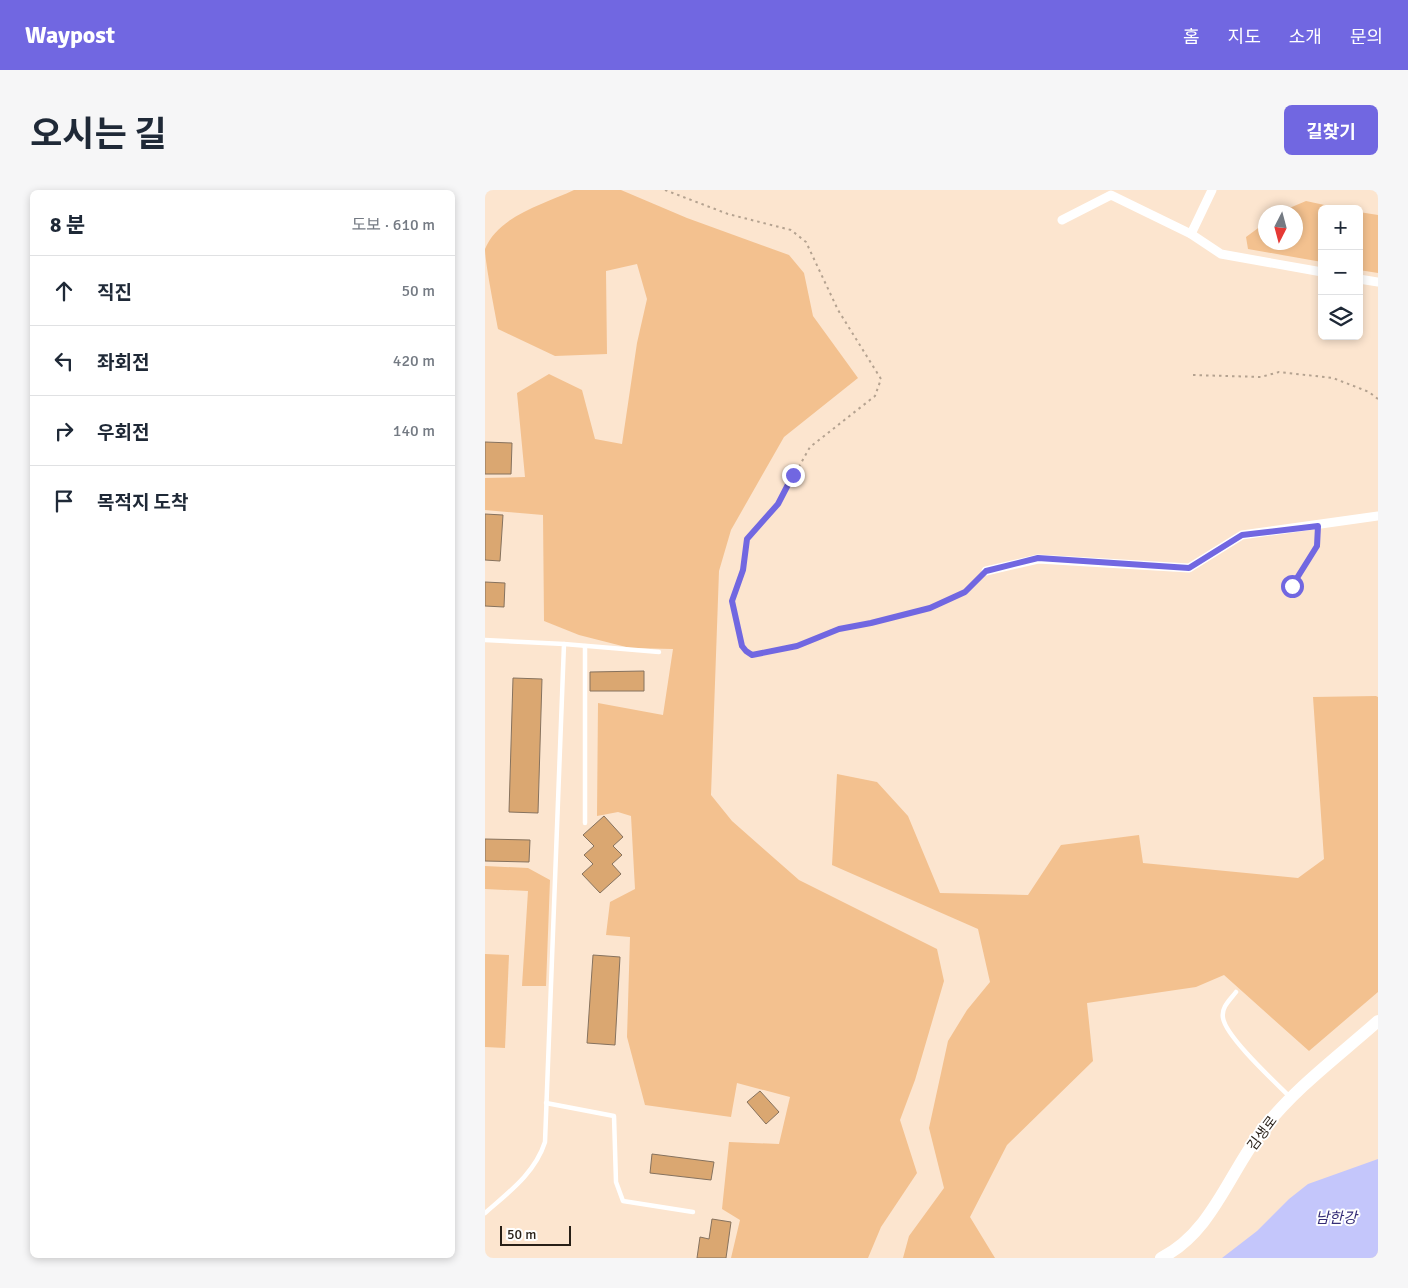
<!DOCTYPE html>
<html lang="ko">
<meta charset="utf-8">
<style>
:root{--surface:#fff;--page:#f6f6f7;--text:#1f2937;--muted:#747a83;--line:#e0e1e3;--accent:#7167e1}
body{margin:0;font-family:Signika,"Noto Sans KR",sans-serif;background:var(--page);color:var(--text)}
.controls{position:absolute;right:15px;top:15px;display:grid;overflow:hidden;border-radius:8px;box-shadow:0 2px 8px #0003}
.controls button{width:45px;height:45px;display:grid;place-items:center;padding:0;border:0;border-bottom:1px solid var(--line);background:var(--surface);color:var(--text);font:25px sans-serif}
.compass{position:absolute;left:773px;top:15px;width:45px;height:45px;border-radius:50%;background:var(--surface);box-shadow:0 2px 8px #0003;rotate:186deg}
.scale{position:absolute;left:15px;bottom:12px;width:71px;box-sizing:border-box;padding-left:5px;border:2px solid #271f17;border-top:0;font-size:14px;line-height:18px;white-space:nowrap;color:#271f17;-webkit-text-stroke:4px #fff;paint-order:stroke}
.stop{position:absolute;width:15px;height:15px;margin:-11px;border:4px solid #7167e1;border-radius:50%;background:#fff}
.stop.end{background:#7167e1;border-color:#fff;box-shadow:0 1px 5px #0008}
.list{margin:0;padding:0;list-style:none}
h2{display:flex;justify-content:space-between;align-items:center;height:65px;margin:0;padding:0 20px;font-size:21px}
h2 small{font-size:16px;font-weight:400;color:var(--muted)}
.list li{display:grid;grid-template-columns:32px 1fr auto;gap:15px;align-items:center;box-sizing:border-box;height:70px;padding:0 20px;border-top:1px solid var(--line)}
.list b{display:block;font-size:19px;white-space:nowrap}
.list em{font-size:16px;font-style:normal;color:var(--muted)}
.icon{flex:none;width:28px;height:28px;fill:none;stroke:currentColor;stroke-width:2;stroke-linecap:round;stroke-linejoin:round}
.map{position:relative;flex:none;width:893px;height:1068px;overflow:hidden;border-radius:8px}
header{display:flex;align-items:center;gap:30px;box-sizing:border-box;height:70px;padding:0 25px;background:var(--accent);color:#fff}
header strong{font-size:24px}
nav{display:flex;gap:28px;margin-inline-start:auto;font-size:18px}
.intro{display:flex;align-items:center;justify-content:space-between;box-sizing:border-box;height:120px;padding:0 30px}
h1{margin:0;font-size:35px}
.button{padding:12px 22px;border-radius:8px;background:var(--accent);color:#fff;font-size:18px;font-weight:700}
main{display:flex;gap:30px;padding:0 30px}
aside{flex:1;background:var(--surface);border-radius:8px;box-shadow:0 2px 8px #0003}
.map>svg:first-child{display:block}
</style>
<header>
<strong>Waypost</strong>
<nav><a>홈</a><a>지도</a><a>소개</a><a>문의</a></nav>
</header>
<div class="intro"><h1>오시는 길</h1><a class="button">길찾기</a></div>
<main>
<aside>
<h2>8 분<small>도보 · 610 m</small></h2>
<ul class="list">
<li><svg class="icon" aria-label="ahead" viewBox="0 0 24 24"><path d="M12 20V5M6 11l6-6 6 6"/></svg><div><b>직진</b></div><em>50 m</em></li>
<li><svg class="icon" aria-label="left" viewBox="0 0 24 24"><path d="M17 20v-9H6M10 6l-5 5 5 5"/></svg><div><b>좌회전</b></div><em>420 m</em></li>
<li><svg class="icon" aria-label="right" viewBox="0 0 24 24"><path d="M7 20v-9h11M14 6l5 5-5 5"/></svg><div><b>우회전</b></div><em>140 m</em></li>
<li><svg class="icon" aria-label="arrive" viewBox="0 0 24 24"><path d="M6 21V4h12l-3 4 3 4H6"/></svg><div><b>목적지 도착</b></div></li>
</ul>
</aside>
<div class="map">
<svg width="893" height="1068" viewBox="0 0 893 1068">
<rect width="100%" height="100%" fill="#fce5cf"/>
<g fill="#f3c18f">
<path d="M89,0h47l66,28 102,37 15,18 9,43 45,62 -74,59 -53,93 -12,41 -8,224 21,26 67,59 138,69 7,32 -29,99 -15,40 17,53 -36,54 -13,31h-137l9,-38 -18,-11 7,-67 50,2 11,-47 -53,-14 -6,34 -86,-12 -18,-68 3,-100 -24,-2 4,-33 25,-13 -4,-73 -13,-4 -21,4 1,-113 65,12 10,-66 -43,-1 -51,-13 -35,-14 -1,-106 -58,-5v-32l40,-1 -8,-84 32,-19 33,16 13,49 27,5 15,-101 10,-44 -10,-35 -31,7 1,83 -52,2 -57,-27c-3,-17 -13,-66 -13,-80 14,-34 60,-45 89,-59z"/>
<path d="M821,11l37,8h-21v53l-74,-13 -2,-12 19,-14 1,19h30v-30h-16z"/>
<path d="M874,22l19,3v58l-19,-3z"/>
<path d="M891,506l2,1v295l-69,59 -85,-76 -28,12 -109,16 6,58 -86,84 -37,72 25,41h-92l6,-22 35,-48 -15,-60 19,-87 19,-31 23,-28 -12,-53 -146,-64 5,-91 40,8 31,34 32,77 88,2 33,-50 78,-10 4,28 155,15 26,-19 -11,-162z"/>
<path d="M0,676l43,2 22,12 -4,106h-24l6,-95 -43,-2z"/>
<path d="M0,764l24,1 -4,93 -20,-1z"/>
</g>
<path fill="#c4c6fb" d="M893,969v99h-156l35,-27 32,-32 19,-15z"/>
<g fill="#daa771" stroke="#86725e">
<path d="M0,252l27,1 -1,31h-26z"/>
<path d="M0,324l18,1 -3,46 -15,-1z"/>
<path d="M0,392l20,1 -1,24 -19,-1z"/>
<path d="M159,481v20h-54v-19z"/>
<path d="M28,488l29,1 -4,134 -29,-1z"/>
<path d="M119,626l19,21 -10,9 9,9 -10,9 9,10 -21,19 -18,-19 11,-10 -9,-9 10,-9 -11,-11z"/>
<path d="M0,649l45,1 -1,22 -44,-1z"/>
<path d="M108,765l27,2 -5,88 -28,-2z"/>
<path d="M275,901l19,21 -13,12 -19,-22z"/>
<path d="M167,964l62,8 -3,18 -61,-7z"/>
<path d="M227,1029l19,3 -5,36h-29l3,-21 9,2z"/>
</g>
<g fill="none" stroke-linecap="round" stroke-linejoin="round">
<g stroke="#b4a290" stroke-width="2" stroke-dasharray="2.5 4" stroke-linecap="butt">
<path d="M180,0l63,24 63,16 15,12 32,68 43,69 -6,17 -65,51 -32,57 -31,35 -4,32 -11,30 10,45 4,5 6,4 45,-8 42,-18 32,-6 59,-15 35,-16 14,-14"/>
<path d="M708,185l68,2 18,-5 54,6 36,14 9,7"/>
<path d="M807,396l25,-40 1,-13"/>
</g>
<g stroke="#fff" stroke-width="4.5">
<path d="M0,450l79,4 -19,498c-10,31 -36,50 -60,71"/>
<path d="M79,454l95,8"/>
<path d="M100,633v-177"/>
<path d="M751,802c-6,8 -15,15 -13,26 3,19 52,64 67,79"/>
<path d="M61,913l68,13 2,66 7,19 70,11"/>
</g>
<g stroke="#fff" stroke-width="9">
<path d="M577,30l49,-25 80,39 30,20 101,18"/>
<path d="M706,44l21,-44"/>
<path d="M874,89l19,3"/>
<path d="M501,381l52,-12 151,9 53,-33 136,-19"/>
</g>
<path stroke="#fff" stroke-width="12" d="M676,1068c52,-26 69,-88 103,-130 32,-41 76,-73 114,-107"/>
</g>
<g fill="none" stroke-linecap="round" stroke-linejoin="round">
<path stroke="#7167e1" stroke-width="6" d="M308,285l-15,29 -31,35 -4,31 -11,31 10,45 4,5 6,4 45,-9 42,-17 32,-6 59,-15 35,-16 21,-21 52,-13 151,10 53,-33 76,-9 -1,20 -25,40"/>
</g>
<g text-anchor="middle" stroke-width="4" stroke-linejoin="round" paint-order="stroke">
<g font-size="14" fill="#271f17" stroke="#fff">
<text transform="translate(777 943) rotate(-53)" y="5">김생로</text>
</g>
<g font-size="15" font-style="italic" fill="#352d77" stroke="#fff">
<text x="851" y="1033">남한강</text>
</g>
</g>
</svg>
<div class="controls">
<button>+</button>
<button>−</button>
<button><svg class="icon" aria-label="layers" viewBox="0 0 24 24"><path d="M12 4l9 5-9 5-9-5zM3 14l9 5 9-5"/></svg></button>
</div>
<svg class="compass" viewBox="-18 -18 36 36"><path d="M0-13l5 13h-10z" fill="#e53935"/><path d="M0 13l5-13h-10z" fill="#747a83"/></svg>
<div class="scale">50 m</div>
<div class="stop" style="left:807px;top:396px"></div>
<div class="stop end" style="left:308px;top:285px"></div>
</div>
</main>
